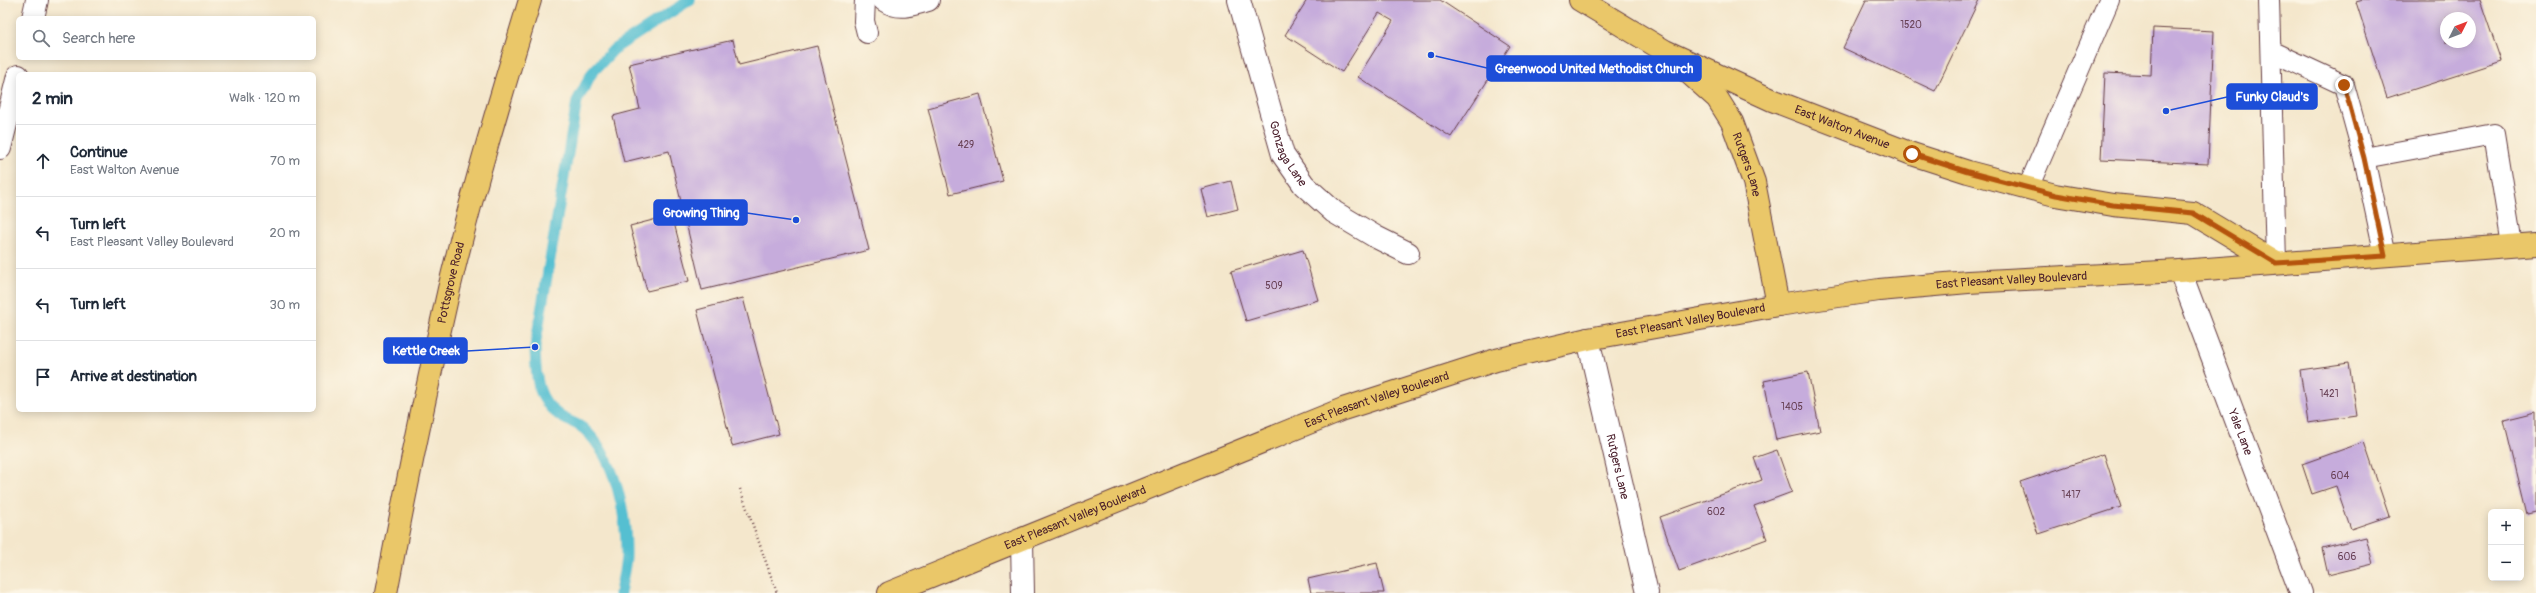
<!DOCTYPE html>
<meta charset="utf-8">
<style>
:root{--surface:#fff;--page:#f2f2f3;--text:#1f2937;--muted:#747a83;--line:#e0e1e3}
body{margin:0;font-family:Pangolin,sans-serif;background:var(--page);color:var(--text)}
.controls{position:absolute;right:12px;bottom:12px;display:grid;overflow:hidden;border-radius:6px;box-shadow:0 2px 10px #0003}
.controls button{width:36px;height:36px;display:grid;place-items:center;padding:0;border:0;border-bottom:1px solid var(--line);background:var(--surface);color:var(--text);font:20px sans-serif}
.compass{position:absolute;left:2440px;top:12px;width:36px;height:36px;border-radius:50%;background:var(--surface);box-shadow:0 2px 10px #0003;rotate:48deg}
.stop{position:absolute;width:12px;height:12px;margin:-9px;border:3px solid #b45309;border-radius:50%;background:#fff}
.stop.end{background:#b45309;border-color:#fff;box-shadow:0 1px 4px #0008}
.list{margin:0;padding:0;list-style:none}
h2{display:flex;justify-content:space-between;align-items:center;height:52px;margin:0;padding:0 16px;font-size:17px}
h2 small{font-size:13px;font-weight:400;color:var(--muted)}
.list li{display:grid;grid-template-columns:26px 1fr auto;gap:12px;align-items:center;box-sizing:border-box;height:72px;padding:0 16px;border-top:1px solid var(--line)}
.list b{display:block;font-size:15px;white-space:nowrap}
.list p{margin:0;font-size:13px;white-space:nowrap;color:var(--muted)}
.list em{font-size:13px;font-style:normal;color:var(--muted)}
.icon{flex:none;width:22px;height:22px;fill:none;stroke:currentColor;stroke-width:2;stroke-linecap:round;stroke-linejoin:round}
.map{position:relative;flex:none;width:2536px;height:593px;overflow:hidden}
.search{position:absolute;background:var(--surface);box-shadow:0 2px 10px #0003;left:16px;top:16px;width:300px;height:44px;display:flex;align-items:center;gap:10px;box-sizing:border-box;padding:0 14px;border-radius:6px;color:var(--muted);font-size:15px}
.panel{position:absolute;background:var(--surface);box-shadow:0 2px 10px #0003;left:16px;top:72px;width:300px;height:340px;border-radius:6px}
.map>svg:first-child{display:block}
</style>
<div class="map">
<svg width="2536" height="593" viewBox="0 0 2536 593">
<rect width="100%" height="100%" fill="#fcf5e5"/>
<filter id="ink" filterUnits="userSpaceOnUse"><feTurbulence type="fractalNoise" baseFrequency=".025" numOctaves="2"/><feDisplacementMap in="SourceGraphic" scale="8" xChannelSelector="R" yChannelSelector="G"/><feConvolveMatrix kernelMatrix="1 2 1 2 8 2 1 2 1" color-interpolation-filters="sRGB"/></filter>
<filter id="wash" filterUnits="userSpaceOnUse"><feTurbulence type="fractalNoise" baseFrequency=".012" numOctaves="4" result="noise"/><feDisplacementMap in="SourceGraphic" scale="16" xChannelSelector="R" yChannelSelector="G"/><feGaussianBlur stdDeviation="0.9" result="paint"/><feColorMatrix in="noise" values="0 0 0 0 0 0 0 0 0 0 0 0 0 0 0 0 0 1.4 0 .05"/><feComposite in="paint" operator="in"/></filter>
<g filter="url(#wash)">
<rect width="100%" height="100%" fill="#f4e7cc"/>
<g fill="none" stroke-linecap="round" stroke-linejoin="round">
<path stroke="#55bfd1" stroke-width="11" d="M620,593c2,-12 5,-24 6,-36 1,-42 -10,-99 -42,-128 -7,-6 -17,-8 -24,-13 -25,-17 -24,-42 -25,-69l42,-246 15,-28 22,-24 76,-49"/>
</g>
<g id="blocks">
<g fill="#c6acdc" fill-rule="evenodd">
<path d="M1307,0h133l70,46 -59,91 -93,-60 35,-56 -14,-8 -37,59 -57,-37z"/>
<path d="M1866,0h113l-44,91 -92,-43z"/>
<path d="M2363,0h117l21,61 -114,37 -31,-96zM2446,18h24v24h-24z"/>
<path d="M2153,28l61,3 -6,133 -107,-5 4,-86 46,2z"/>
<path d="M733,40l6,25 78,-19 52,204 -167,40 -33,-139 -45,11 -11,-46 27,-7 -11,-45z"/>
<path d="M980,94l23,87 -53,13 -22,-86z"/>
<path d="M1231,181l7,28 -30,8 -7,-28z"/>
<path d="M672,215l17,66 -42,10 -17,-65z"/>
<path d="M1303,250l15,50 -72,21 -15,-50z"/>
<path d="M743,298l36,136 -47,12 -35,-136z"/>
<path d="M2349,363l8,53 -49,7 -8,-53z"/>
<path d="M1808,372l12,59 -44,9 -12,-59z"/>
<path d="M2536,412v100l-9,2 -23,-94z"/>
<path d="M2364,442l25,74 -38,13 -15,-43 -24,8 -10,-30z"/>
<path d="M1777,450l15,42 -38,14 13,33 -88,32 -19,-54 102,-37 -8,-22z"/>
<path d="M2104,454l17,53 -83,27 -18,-52z"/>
<path d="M2366,537l7,27 -45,11 -6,-27z"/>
<path d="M1377,563l7,30h-73l-3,-14z"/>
</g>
</g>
</g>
<g filter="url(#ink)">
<use href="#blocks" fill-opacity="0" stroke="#643d43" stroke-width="1"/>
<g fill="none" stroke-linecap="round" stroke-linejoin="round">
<defs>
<g id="service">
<path d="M865,0l-1,21 3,12"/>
<path d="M2269,0l7,263"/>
<path d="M2271,51l73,34 20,73 21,98"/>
<path d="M2364,158l130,-24 18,111"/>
<path d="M2028,188l81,-188"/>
</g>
<g id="minor">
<path d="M884,0c15,10 28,5 44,0"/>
<path id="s1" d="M1239,0l44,155 21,30 30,27 42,25 32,16"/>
<path d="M33,18l4,-18"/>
<path d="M0,148l18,-72"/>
<path id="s2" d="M2180,271l121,322"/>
<path id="s3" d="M1588,339l59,254"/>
<path d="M1022,541l1,52"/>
</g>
<g id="primary">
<path id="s4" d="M1580,0l85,51 107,49 140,54 56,18 87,23 58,10 80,8 83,50"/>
<path id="s5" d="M1680,65l37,33 15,24 22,60 24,123"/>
<path id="s6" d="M386,593c19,-101 40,-203 63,-304 23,-97 52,-193 81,-289"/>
<path id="s7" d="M889,593l454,-184 153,-49 92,-21 190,-34 101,-15 89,-8 212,-11 356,-27"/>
</g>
</defs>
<use href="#service" stroke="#643d43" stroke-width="22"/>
<use href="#minor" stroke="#643d43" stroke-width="24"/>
<use href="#primary" stroke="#643d43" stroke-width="24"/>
<path stroke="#643d43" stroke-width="2.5" stroke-dasharray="1 3" stroke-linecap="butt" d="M740,489l37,104"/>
<use href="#service" stroke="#fff" stroke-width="20"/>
<use href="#minor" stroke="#fff" stroke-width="22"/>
<use href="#primary" stroke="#eac769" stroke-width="22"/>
</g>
</g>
<g fill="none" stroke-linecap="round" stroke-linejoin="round" filter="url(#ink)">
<path stroke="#b45309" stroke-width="5" d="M1912,154l56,18 88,23 57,10 80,8 83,50 109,-7 -21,-98 -20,-73"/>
</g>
<g text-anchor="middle" stroke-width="4" stroke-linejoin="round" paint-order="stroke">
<g font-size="10" fill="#694257">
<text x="1911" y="28">1520</text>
<text x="966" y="148">429</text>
<text x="1274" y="289">509</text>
<text x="2329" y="397">1421</text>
<text x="1792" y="410">1405</text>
<text x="2340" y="479">604</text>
<text x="2071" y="498">1417</text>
<text x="1716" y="515">602</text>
<text x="2347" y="560">606</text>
</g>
<g font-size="12" fill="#4a1f2b" stroke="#fcf5e5">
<text dy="4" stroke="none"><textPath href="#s4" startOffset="292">East Walton Avenue</textPath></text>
<text dy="4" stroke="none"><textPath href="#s1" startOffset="162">Gonzaga Lane</textPath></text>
<text dy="4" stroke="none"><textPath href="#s5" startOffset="123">Rutgers Lane</textPath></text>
<text dy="4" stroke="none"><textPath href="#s7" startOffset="1173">East Pleasant Valley Boulevard</textPath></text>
<text dy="4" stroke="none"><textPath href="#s6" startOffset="317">Pottsgrove Road</textPath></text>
<text dy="4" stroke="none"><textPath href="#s7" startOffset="849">East Pleasant Valley Boulevard</textPath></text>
<text dy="4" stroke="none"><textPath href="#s7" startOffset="525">East Pleasant Valley Boulevard</textPath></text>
<text dy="4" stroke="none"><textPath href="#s2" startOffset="172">Yale Lane</textPath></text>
<text dy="4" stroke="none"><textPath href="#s3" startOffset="131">Rutgers Lane</textPath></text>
<text dy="4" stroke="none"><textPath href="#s7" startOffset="201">East Pleasant Valley Boulevard</textPath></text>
</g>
</g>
<path fill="none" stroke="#1d4ed8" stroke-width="1.5" d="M1431 55L1487 68M2166 111L2227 97M796 220L747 213M535 347L467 351"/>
<g fill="#1d4ed8" stroke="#fcf5e5" stroke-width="1.5">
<circle cx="1431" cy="55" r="4"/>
<circle cx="2166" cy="111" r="4"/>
<circle cx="796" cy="220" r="4"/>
<circle cx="535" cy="347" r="4"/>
</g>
<g fill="#1d4ed8" stroke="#1d4ed8" stroke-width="1.5">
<rect x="1487" y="56" width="214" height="25" rx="4"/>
<rect x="2227" y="84" width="90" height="25" rx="4"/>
<rect x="654" y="200" width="93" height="25" rx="4"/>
<rect x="384" y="338" width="83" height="25" rx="4"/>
</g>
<g font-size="13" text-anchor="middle" font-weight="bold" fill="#fff">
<text x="1594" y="73">Greenwood United Methodist Church</text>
<text x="2272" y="101">Funky Claud's</text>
<text x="701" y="217">Growing Thing</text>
<text x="426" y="355">Kettle Creek</text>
</g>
</svg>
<div class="controls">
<button>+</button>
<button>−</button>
</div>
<svg class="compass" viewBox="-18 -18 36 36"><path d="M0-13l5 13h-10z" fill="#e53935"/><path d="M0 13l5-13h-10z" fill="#747a83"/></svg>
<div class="stop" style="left:1912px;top:154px"></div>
<div class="stop end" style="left:2344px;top:85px"></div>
<div class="search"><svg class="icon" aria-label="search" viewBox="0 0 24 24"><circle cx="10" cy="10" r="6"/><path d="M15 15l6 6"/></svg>Search here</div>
<section class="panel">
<h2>2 min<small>Walk · 120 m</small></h2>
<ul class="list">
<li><svg class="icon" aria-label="ahead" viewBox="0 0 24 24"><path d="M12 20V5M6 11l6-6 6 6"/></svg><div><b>Continue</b><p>East Walton Avenue</p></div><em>70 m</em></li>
<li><svg class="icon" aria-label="left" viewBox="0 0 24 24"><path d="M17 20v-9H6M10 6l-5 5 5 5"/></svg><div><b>Turn left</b><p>East Pleasant Valley Boulevard</p></div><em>20 m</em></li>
<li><svg class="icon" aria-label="left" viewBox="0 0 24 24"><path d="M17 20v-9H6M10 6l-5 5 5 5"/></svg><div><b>Turn left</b></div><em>30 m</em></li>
<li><svg class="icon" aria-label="arrive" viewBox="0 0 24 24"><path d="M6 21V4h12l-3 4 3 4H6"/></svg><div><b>Arrive at destination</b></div></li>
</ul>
</section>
</div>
